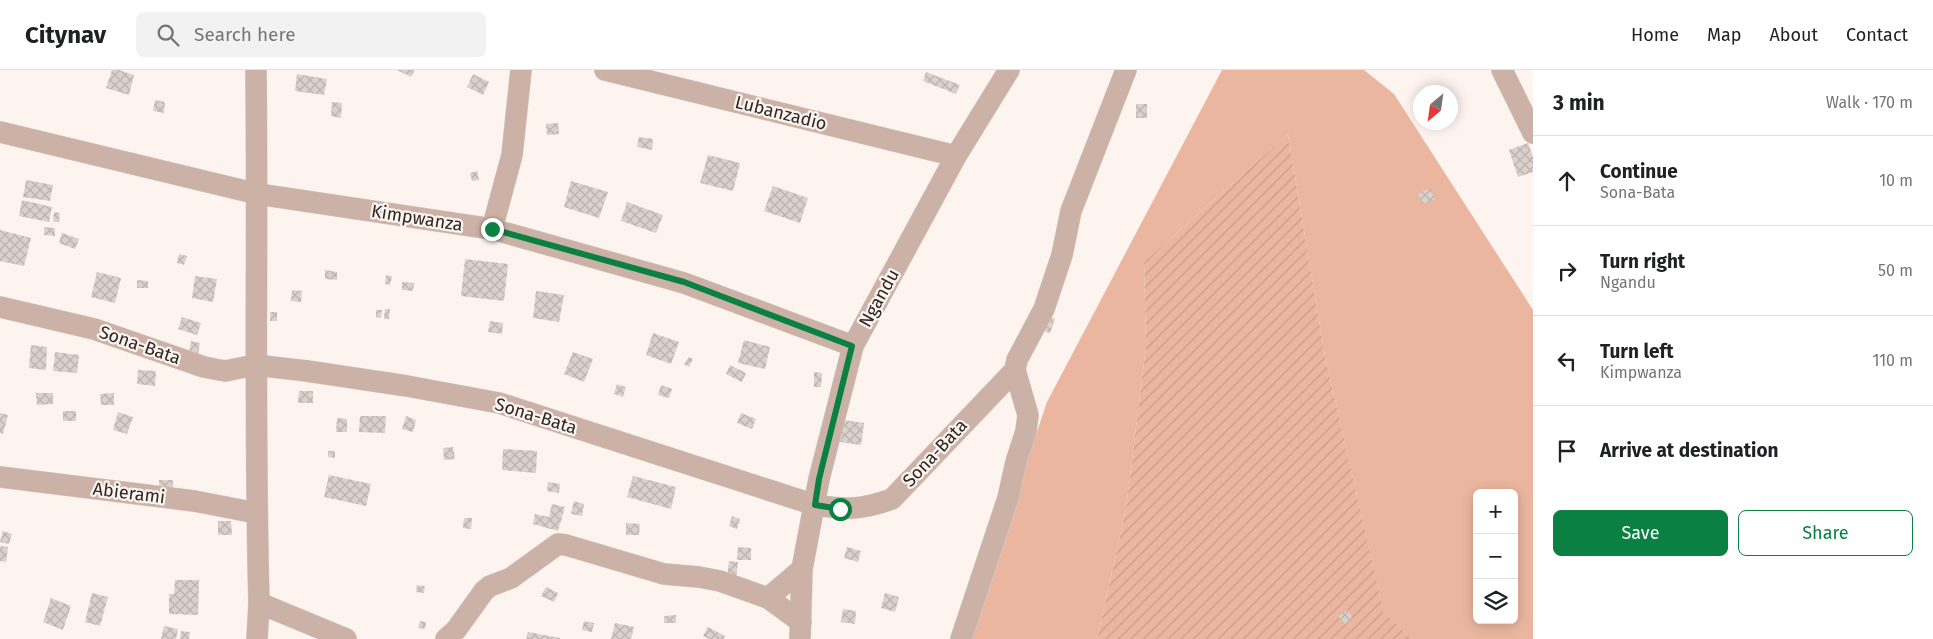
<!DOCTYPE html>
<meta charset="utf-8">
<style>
:root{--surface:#fff;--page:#f2f2f2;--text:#202124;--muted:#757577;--line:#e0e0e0;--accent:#0b8043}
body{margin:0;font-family:"Fira Sans",sans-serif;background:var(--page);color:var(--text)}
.controls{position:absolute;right:15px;bottom:15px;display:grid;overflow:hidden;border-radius:8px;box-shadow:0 2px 12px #0003}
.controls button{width:45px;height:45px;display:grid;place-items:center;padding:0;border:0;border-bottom:1px solid var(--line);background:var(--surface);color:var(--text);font:25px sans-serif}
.compass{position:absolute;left:1413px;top:15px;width:45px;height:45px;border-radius:50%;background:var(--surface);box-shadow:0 2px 12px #0003;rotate:209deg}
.stop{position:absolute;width:15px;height:15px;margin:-11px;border:4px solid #0b8043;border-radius:50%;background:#fff}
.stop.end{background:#0b8043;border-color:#fff;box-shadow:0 1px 5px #0008}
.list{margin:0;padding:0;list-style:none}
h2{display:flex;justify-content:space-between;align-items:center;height:65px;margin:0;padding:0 20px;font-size:21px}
h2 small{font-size:16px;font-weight:400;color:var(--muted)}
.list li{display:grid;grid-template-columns:32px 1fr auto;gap:15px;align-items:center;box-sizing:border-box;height:90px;padding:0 20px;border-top:1px solid var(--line)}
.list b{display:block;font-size:19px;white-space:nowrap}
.list p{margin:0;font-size:16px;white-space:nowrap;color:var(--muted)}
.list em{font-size:16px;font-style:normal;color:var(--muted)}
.actions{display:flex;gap:10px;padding:15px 20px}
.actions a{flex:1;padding:11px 0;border:1px solid var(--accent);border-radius:8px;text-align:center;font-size:18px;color:var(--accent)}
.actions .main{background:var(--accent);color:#fff}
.icon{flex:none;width:28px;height:28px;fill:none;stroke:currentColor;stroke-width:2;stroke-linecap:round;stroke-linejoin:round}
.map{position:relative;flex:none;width:1533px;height:569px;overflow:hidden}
header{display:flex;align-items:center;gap:30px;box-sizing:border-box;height:70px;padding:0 25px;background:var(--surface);border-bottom:1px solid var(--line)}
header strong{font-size:24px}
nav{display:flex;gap:28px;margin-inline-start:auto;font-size:18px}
.search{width:350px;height:45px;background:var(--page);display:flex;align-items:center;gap:12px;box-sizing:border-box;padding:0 18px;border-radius:8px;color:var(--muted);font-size:19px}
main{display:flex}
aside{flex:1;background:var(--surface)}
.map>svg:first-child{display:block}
</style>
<header>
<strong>Citynav</strong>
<div class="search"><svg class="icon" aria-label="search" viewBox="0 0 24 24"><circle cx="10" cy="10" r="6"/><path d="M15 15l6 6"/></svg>Search here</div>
<nav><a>Home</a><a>Map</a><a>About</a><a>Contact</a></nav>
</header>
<main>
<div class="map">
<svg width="1533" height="569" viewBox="0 0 1533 569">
<defs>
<pattern id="garden-furrows" width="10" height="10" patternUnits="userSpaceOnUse" patternTransform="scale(1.25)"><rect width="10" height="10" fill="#ebb69f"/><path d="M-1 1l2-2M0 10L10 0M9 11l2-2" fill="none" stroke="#ca9c89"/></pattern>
<pattern id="building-cross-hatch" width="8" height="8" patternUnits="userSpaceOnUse" patternTransform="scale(1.25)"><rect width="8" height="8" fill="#dad1cd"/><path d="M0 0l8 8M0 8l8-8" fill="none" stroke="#bbb3b0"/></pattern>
</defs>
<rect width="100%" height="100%" fill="#fdf3ef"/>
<path fill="#ebb69f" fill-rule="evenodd" d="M1222,0h142l30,24 139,216v329h-120l-29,-25 -59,-258 -37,-222 -144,128 2,84 -20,163 -29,130h-130l80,-237zM1477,423h37v127h-37z"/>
<path fill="url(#garden-furrows)" d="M1288,64l37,222 59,257 29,26h-316l29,-130 20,-163 -2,-84z"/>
<g fill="url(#building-cross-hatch)">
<path d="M112,0h7l15,5 -5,20 -23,-7z"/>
<path d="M397,0h18l-4,7z"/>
<path d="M926,2l34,13 -4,9 -33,-13z"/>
<path d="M297,4l30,5 -3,16 -29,-4z"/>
<path d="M473,4l16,8 -6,13 -16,-8z"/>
<path d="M155,30l10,2 -1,11 -11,-2z"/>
<path d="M332,32l10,1 -1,15 -10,-2z"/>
<rect x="1136" y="34" width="11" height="14"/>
<path d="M558,53l1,11 -12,1 -1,-11z"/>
<path d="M639,67l14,2 -1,11 -15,-3z"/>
<path d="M1528,73l5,14v15l-15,5 -9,-27z"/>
<path d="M708,85l32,8 -7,28 -33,-8z"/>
<path d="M477,101l2,9 -7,1 -2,-8z"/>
<path d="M26,110l27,5 -3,16 -27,-4z"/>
<path d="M571,111l37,11 -9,26 -35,-11z"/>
<path d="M773,116l35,12 -8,25 -36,-12z"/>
<path d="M1430,118l5,11 -12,6 -5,-11z"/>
<path d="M22,130l30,7 -3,15 -30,-6z"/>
<path d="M627,132l36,13 -7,18 -35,-12z"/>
<path d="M54,142l6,1 -1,9h-6z"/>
<path d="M44,157l11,1v8l-11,-1z"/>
<path d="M0,160l31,8 -7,28 -24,-5z"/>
<path d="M62,163l17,6 -4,10 -16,-6z"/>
<path d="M179,184l8,2 -3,9 -7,-2z"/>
<path d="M465,189l43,5 -4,37 -43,-5z"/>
<path d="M325,200l12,2v8l-12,-1z"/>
<path d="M97,202l24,6 -6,25 -24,-6z"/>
<path d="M386,205l6,1 -2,9 -5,-1z"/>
<path d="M195,206l22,3 -4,23 -21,-4z"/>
<path d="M137,210l11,1v7h-11z"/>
<path d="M402,212l12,1 -1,8 -11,-1z"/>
<path d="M292,220l10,1 -1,11 -10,-1z"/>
<path d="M536,221l28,4 -5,27 -26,-4z"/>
<path d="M385,239h5l-1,10h-5z"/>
<path d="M376,240h6l-1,8 -5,-1z"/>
<rect x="270" y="242" width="7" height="9"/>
<path d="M1044,245l11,4 -5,14 -12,-4z"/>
<path d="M182,247l19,6 -4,12 -19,-6z"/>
<path d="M490,251l13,2 -1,11 -14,-2z"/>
<path d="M653,263l26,9 -8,22 -25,-9z"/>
<path d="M744,270l26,7 -5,22 -27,-6z"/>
<path d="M191,271l9,2 -2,12 -9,-1z"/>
<path d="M31,275l16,2 -1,23 -17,-2z"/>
<path d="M55,282l24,3 -2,18 -24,-2z"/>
<path d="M573,282l20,7 -9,23 -20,-8z"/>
<path d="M689,287l4,2 -4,8 -5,-3z"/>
<path d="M730,295l16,8 -4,9 -16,-8z"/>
<path d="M138,300l18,1 -1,15 -18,-2z"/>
<path d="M814,302l8,1 -1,14h-7z"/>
<path d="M617,314l9,3 -3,10 -9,-3z"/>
<path d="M661,315l11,4 -3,9 -11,-3z"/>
<path d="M299,321h14v12h-15z"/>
<path d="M36,323h17v11l-16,1z"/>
<path d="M114,323v12h-13l-1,-11z"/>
<rect x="63" y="341" width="13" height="10"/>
<path d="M118,342l15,5 -6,17 -14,-4z"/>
<path d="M0,343l8,2 -5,19 -3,-1z"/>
<path d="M741,343l15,6 -4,10 -15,-6z"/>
<path d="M360,346h26l-1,17 -26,-1z"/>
<path d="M406,346l10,4 -3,12 -11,-3z"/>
<path d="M337,348l10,1v13h-11z"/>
<path d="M844,350l20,3 -3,22 -21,-3z"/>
<path d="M453,377l2,12 -11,1 -1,-12z"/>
<path d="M503,379l34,2 -1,22 -34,-3z"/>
<path d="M328,381h7v7l-7,-1z"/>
<path d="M329,405l42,9 -5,22 -42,-9z"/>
<path d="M633,406l43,11 -5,22 -44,-12z"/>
<rect x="159" y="410" width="14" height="10"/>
<path d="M548,412l12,2 -1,9 -12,-2z"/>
<path d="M574,431l10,3 -2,12 -11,-2z"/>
<path d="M552,434l13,3 -7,24 -25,-7 2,-10 14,3z"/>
<path d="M732,446l8,3 -3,10 -8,-3z"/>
<path d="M464,448h8l-1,11 -8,-1z"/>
<path d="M218,451h13l1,14h-14z"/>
<path d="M626,453l14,1 -1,11h-13z"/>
<path d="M3,461l9,3 -3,10 -9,-2z"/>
<path d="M0,476l8,1 -2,15 -6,-1z"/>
<path d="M738,477l13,1v12h-14z"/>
<path d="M847,477l14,4 -3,11 -14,-4z"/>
<path d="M729,491l9,1 -2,19 -9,-1z"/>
<path d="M175,510h24l-1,35 -29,-1v-20h5z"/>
<path d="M417,515l8,1 -1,7 -8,-1z"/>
<path d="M546,517l12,6 -4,9 -13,-6z"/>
<path d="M92,523l16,4 -8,29 -15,-4z"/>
<path d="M885,523l14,4 -4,15 -14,-4z"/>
<path d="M51,528l20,8 -8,24 -20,-8z"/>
<path d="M843,539l13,2 -1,13 -14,-2z"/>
<path d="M1347,540l6,8 -8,7 -7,-8z"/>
<path d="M676,545v8h-12v-7z"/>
<path d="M420,551l6,1 -1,7 -7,-1z"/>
<path d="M584,551l10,2 -2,9 -10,-2z"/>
<path d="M615,553l19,4 -3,12h-20z"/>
<path d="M164,556l14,3 -2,10h-15z"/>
<path d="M708,557l17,9 -1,3h-15l-6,-3z"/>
<path d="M181,561l9,1 -1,7h-9z"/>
<path d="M528,562l32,6v1h-34z"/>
</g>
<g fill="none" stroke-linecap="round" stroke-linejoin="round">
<defs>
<g id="street">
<path d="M256,0c2,178 -2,355 3,533l-2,36"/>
<path d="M605,0l351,86"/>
<path d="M1502,0l31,63"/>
<path d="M0,62l258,62 234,35 192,54 169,63"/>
<path d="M492,159l20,-74 9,-85"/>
<path d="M0,237l94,22 110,38 21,4 30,-6 52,6 100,15 92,17 316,102c32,5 46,5 77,-6l123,-129"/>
<path d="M0,407l194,24 62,12"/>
<path d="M768,528l34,-29"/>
<path d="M259,533l87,36"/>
<path d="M446,569l10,-9 28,-39 6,-5 21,-8 47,-34 8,1 98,29 35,3 21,4 48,17 33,24"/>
<path d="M800,569l2,-70 17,-90 34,-133 103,-190 53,-86"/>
<path d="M961,569l47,-141 8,-36 10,-31 2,-16 -13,-45 2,-10 27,-51 18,-54 9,-44 55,-141"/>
</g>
</defs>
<use href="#street" stroke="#d7cecb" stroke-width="22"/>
<use href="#street" stroke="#cbb1a6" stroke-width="21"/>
</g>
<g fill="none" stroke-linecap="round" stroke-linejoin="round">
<path stroke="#0b8043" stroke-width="6" d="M492,159l192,53 168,64 -33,133 -4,26 25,4"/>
</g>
<g text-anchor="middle" stroke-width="4.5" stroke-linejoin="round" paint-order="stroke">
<g font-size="18" fill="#2b2826" stroke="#fdf3ef">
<text transform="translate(781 43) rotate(14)" y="6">Lubanzadio</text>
<text transform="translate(417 148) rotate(9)" y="6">Kimpwanza</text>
<text transform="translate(879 228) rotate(-61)" y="6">Ngandu</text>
<text transform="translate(140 275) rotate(19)" y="6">Sona-Bata</text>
<text transform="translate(536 346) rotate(17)" y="6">Sona-Bata</text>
<text transform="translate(935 383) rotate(-47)" y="6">Sona-Bata</text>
<text transform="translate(129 423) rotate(7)" y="6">Abierami</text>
</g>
</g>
</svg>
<div class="controls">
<button>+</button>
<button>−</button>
<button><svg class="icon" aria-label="layers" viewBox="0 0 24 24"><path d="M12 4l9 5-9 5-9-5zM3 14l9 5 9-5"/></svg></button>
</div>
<svg class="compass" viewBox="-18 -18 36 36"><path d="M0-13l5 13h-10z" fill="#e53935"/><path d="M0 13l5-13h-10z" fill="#757577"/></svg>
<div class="stop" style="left:840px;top:439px"></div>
<div class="stop end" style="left:492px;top:159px"></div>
</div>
<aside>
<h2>3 min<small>Walk · 170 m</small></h2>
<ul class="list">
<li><svg class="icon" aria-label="ahead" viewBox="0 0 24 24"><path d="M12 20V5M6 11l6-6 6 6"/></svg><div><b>Continue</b><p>Sona-Bata</p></div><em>10 m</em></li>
<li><svg class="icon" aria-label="right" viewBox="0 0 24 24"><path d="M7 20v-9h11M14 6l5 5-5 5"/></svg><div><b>Turn right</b><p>Ngandu</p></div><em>50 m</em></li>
<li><svg class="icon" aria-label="left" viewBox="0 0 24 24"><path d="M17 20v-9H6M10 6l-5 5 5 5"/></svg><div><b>Turn left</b><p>Kimpwanza</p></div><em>110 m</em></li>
<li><svg class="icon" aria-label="arrive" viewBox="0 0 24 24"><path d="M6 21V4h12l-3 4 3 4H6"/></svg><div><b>Arrive at destination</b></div></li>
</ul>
<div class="actions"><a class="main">Save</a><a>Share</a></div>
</aside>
</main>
